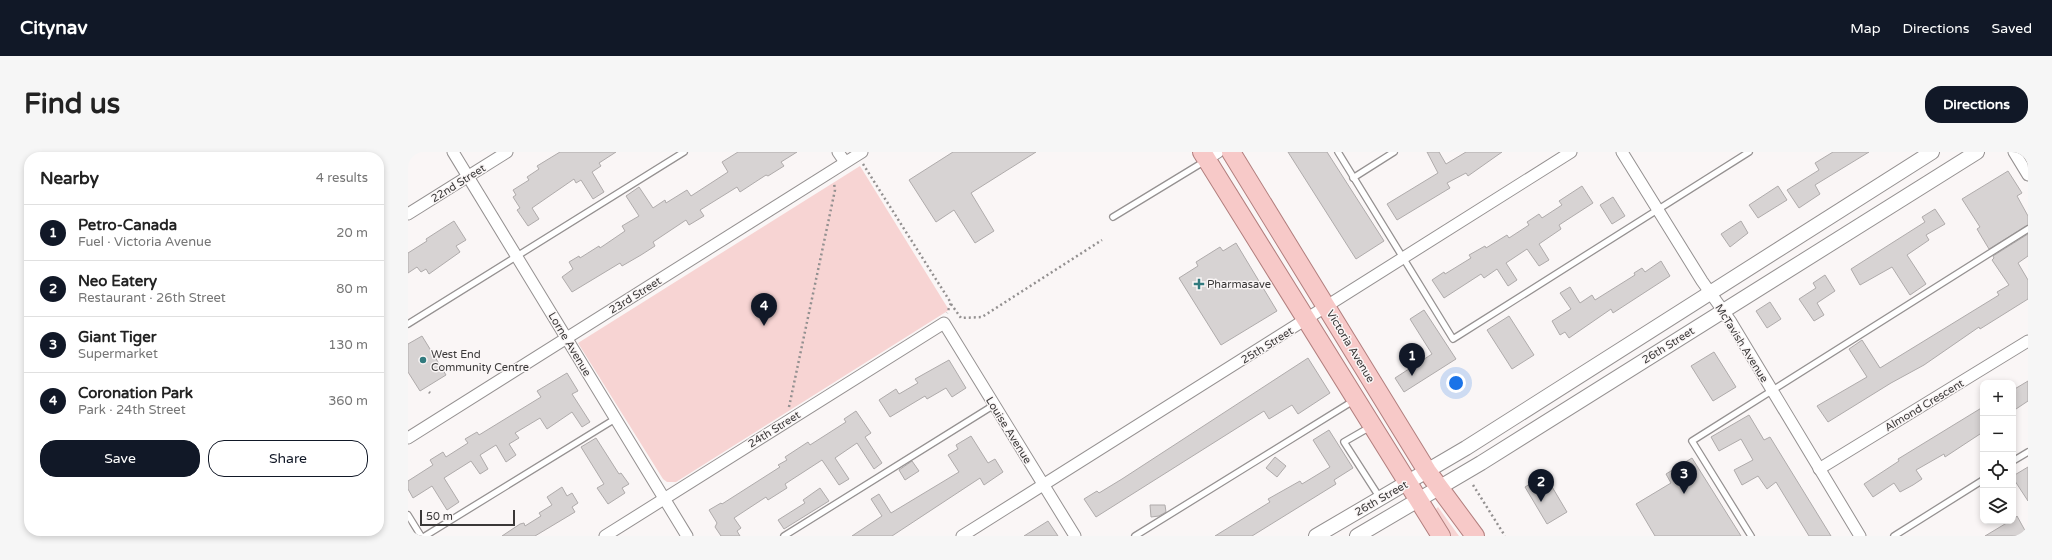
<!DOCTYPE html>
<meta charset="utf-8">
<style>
:root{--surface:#fff;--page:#f6f6f6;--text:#222;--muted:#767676;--line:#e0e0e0;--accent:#111827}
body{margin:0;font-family:"Varela Round",sans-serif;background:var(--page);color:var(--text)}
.controls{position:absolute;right:12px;bottom:12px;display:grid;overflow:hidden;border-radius:8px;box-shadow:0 2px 6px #0003}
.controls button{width:36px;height:36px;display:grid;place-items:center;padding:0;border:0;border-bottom:1px solid var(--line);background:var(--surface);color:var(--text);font:20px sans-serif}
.scale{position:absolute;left:12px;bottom:10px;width:95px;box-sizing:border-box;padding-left:4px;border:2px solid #3a3838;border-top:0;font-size:11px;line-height:14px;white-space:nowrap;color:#3a3838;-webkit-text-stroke:3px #faf6f6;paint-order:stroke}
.you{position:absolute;left:1048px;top:231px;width:14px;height:14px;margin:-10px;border:3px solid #fff;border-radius:50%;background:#1a73e8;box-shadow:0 0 0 6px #1a73e833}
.badge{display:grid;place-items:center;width:26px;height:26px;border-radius:50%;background:var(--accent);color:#fff;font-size:13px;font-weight:700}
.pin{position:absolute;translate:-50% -33px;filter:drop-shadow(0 1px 2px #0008)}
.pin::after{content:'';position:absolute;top:21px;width:14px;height:12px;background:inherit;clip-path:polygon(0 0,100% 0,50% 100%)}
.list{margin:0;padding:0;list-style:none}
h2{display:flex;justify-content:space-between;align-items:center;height:52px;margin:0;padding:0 16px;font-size:17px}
h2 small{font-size:13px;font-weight:400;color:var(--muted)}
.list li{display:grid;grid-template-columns:26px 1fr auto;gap:12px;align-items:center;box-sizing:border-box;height:56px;padding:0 16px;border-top:1px solid var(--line)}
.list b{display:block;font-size:15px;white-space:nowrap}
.list p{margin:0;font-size:13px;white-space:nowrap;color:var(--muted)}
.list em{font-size:13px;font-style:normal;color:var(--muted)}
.actions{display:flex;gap:8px;padding:12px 16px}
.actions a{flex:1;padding:9px 0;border:1px solid var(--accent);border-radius:16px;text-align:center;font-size:14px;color:var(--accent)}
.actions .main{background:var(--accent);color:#fff}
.icon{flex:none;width:22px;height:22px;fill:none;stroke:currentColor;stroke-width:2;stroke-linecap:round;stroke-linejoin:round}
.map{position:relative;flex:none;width:1620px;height:384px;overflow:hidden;border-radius:16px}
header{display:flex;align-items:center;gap:24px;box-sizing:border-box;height:56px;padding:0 20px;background:var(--accent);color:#fff}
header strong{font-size:19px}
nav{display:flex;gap:22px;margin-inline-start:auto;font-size:14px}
.intro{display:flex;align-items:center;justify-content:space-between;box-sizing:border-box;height:96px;padding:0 24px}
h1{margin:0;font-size:28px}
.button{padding:10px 18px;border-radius:16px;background:var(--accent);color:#fff;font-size:14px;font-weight:700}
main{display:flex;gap:24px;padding:0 24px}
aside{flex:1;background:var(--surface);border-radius:16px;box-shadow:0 2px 6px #0003}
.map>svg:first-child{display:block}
</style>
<header>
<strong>Citynav</strong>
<nav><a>Map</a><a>Directions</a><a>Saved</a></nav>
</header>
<div class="intro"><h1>Find us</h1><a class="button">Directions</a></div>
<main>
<aside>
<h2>Nearby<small>4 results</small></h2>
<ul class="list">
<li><span class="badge">1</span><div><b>Petro-Canada</b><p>Fuel · Victoria Avenue</p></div><em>20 m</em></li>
<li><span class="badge">2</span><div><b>Neo Eatery</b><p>Restaurant · 26th Street</p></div><em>80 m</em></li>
<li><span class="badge">3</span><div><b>Giant Tiger</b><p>Supermarket</p></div><em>130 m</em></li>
<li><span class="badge">4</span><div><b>Coronation Park</b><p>Park · 24th Street</p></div><em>360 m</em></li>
</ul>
<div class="actions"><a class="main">Save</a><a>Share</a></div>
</aside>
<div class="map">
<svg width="1620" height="384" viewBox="0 0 1620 384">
<rect width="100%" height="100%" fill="#faf6f6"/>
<g fill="#f7d4d3">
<path d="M452,14l89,144 -273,172h-9l-4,-3 -85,-136z"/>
<path d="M1030,355l21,29h-8l-14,-23 -1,-4z"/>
</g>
<g fill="#d7d3d3" stroke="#afabab">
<path d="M152,0h56l-17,11 2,3 -9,6 12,20 -11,7 -12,-19 -5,3 -2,-4 -42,29 7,11 -11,7 -11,-16 3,-2 -7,-11 3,-2 -3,-5 16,-10 -2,-3 12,-8 -2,-3z"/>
<path d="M330,0h59l-16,10 3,4 -16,10 -2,-1 -26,17 -3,-5 -37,23 4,6 -15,9 -3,-5 -33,22 2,4 -14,9 -19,11 -2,-3 -48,29 -10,-15 11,-8 -4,-7 10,-6 1,2 19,-12 1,2 25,-17 -3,-5 17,-10 -13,-20 13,-9 14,21 12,-8 1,3 21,-13 4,6 37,-24 -6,-10z"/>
<path d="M545,0h83l-65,41 23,38 -19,12 -21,-33 -18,12 -27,-42z"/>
<path d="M880,0h39l57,89 -28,18z"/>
<path d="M1019,0h12l7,12 20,-12h36l-34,24 -2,-3 -19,10 3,5 -53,32 -10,-16 51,-31z"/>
<path d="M1425,0h36l-54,33 5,9 -21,14 -12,-18 32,-20 -4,-7z"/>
<path d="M1600,19l14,22 -5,3 11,20v9l-39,24 -12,-20 3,-2 -18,-28z"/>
<path d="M1174,34l11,17 -34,22 2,4 -22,15 10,16 -10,6 -12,-17 -21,14 11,17 -9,6 -11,-17 -13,9 -3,-4 -37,24 -12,-18 12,-8 1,2 26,-16 -2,-3 16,-9 1,2 21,-13 2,3 20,-13 -2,-3 12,-8 3,4 20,-13 -3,-4z"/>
<path d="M1370,34l9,14 -29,18 -9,-13z"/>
<path d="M1205,45l12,19 -13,8 -12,-19z"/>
<path d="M1527,57l10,15 -19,11 3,5 -22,15 19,29 -16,11 -18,-28 -32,18 -9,-16 74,-47 -3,-5z"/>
<path d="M46,69l12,19 -10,6 4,6 -31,22 -3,-5 -5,3 -4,-5 -9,6v-20l19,-12 -1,-2z"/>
<path d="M1333,69l7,12 -18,14 -9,-13z"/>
<path d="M1620,82v22l-10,7 10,17v19l-48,30 -1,-2 -55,38 -33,18 -63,39 -11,-16 50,-29 -18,-28 13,-9 18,28 119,-73 -2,-3 12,-7 -17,-25 2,-2 -1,-2z"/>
<path d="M828,91l41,68 -56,34 -42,-67 19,-12 -2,-4 24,-15 3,4z"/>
<path d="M1253,109l9,15 -57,37 -2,-4 -42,29 -4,-6 -5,3 -8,-14 19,-12 -11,-16 10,-6 10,16 12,-8 3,5 40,-25 -1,-2 8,-5 3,4z"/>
<path d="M1417,123l10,16 -18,12 7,12 -10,6 -15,-22 17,-11 -3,-5z"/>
<path d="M1362,150l11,17 -14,9 -11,-17z"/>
<path d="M1016,158l32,49 -52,33 -9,-14 37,-24 -22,-35z"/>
<path d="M1101,164l25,39 -22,14 -25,-39z"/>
<path d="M14,184l24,39 -26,16 -12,-19v-28z"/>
<path d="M1306,200l22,35 -23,14 -22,-35z"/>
<path d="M900,206l22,35 -32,21 -6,-9 -23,14 -5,-8 -168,106 -12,-18 13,-8 2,2 23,-14z"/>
<path d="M541,208l17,28 -14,9 -6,-9 -19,11 -2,-3 -35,21 -11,-17 17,-11 3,5 19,-11 -3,-4z"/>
<path d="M159,221l11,18 -6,3 18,28 -8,5 -10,-15 -25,17 -7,-11 -25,15 4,5 -10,6 7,11 -10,7 -10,-17 -16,10 8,14 -8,5 -9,-13 -27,17 15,24 -12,8 -15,-24 -19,12 -5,-9v-8l25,-16 -3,-5 13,-8 3,5 22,-14 -3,-4 12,-7 2,3 62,-38 -4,-6z"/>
<path d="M1620,229v20l-15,10v-21z"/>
<path d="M1575,255v25l-38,25 -1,-3 -28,16 6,9 -9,6 -13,7 -6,-9 -21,14 -9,-13 35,-23 -1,-2z"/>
<path d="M448,259l15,22 -6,4 17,26 -8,6 -17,-26 -22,15 14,21 -10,6 -17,-25 -37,24 2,4 -19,12 -2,-3 -32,21 7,10 -4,3 3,5h-19l-6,-9 2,-4 -8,-13 12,-7 1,1 58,-37 -2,-2 9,-5 -2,-3 23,-15 2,3 36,-23 -2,-3z"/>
<path d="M1341,263l15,25 6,-3 61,99h-22l-33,-54 -9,7 -9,-13 -16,9 -8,-15 19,-10 -12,-21 -22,12 -8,-14z"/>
<path d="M921,278l24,38 -19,12 2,4 -84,52h-37l55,-34 -2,-3 32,-18 2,3 28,-17 -17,-27z"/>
<path d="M563,284l17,27 7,-4 8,13 -19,13 -4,-7 -88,58h-40l30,-20 -11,-17 8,-5 12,19 68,-41 -11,-17 10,-6 -2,-4z"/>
<path d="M188,286l23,36 2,-1 8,11 -7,4 3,5 -17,11 -11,-16 7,-4 -23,-37z"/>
<path d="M867,305l11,9 -9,11 -11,-9z"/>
<path d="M1284,306l49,78h-86l-19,-32 35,-21 -5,-9z"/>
<path d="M504,309l7,10 -14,9 -6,-10z"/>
<path d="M1620,315v34l-15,-23v-2z"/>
<path d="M1137,323l22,37 -20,12 -22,-37z"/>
<path d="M154,335l5,9 5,-3 6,10 -6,4 3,5 -40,24h-33l18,-12 4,-1 1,3 16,-10 -2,-3 13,-8 -5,-8z"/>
<path d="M412,336l9,13 -45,28 -6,-9 27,-17 -2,-3z"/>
<path d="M742,353h15l1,7 -7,4 -8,1z"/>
<path d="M1609,364l11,20h-43l25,-15h3z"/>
<path d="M640,369l10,15h-34z"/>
</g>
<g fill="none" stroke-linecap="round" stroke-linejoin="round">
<defs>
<g id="service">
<path d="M930,0l115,187 296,-187"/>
<path d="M945,26l41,-26"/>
<path d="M705,65l92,-56"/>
<path d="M0,172l276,-172"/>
<path d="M962,275l-26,15 36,56"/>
<path d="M1605,309l15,-9"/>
<path d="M0,363l13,21"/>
<path d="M17,384l190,-117"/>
<path d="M376,384l210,-131"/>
<path d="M727,384l218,-135"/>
<path d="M1343,384l-59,-95 336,-212"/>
<path d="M1486,384l89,-56"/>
</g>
<g id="minor">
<path d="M45,0l234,384"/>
<path d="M430,0l7,10"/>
<path d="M1214,0l80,129 29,41 129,214"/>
<path d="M1606,0l14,23"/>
<path d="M799,7l11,-7"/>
<path d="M0,62l99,-62"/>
<path d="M0,286l454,-286"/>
<path d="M1411,317l209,-128"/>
<path d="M197,384l339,-213 131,213"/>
<path d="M554,384l609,-384"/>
</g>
<g id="tertiary">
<path d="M908,384l150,-88 466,-296"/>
<path d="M949,384l124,-73 496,-311"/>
</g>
<g id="primary">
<path d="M794,0l239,384"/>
<path d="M823,0l196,319 48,65"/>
</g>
</defs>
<use href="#service" stroke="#959191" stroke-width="8"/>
<use href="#minor" stroke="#959191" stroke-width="13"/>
<use href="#tertiary" stroke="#959191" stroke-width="16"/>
<use href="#primary" stroke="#b27f7e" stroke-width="20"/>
<g stroke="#939090" stroke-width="2.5" stroke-dasharray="2 3" stroke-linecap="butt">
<path d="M455,12l88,139 -4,10"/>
<path d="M543,152l10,14 21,-1 120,-77"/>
<path d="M21,240l1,1"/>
<path d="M381,255l46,-217 -1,-7"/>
<path d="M1065,333l32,51"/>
</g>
<use href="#service" stroke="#fff" stroke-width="5.5"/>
<use href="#minor" stroke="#fff" stroke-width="11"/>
<use href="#tertiary" stroke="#fff" stroke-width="14"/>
<use href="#primary" stroke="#f7c9c8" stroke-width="18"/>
</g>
<g fill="#317a7e" stroke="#faf6f6" stroke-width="1.5">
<path d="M789 126h4v4h4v4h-4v4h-4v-4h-4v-4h4z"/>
<circle cx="15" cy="208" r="4"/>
</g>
<g text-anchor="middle" stroke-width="3" stroke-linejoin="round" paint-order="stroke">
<g font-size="11" fill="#3a3838" stroke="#faf6f6">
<text transform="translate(50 31) rotate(-32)" y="4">22nd Street</text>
<text transform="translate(227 143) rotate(-32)" y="4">23rd Street</text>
<text transform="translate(1334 191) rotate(58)" y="4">McTavish Avenue</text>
<text transform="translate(162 192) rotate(59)" y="4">Lorne Avenue</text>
<text transform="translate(859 193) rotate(-32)" y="4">25th Street</text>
<text transform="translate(1260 193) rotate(-32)" y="4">26th Street</text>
<text transform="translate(943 194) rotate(59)" y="4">Victoria Avenue</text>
<text transform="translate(1516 253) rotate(-31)" y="4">Almond Crescent</text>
<text transform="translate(366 277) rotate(-32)" y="4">24th Street</text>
<text transform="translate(601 278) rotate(58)" y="4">Louise Avenue</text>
<text transform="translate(973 346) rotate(-30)" y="4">26th Street</text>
</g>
<g font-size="11" fill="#3a3838" stroke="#faf6f6" text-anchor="start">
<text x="799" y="136">Pharmasave</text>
<text x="23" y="206">West End<tspan x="23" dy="13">Community Centre</tspan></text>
</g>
</g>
</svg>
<div class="controls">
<button>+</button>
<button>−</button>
<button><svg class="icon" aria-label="locate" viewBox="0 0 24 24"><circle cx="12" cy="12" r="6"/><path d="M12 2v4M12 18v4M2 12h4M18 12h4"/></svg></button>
<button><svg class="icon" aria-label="layers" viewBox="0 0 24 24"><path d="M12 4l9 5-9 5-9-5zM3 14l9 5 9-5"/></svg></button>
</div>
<div class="scale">50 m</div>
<div class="you"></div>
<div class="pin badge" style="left:1004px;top:224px">1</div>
<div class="pin badge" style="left:1133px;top:350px">2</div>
<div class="pin badge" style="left:1276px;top:342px">3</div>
<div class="pin badge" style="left:356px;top:174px">4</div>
</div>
</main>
